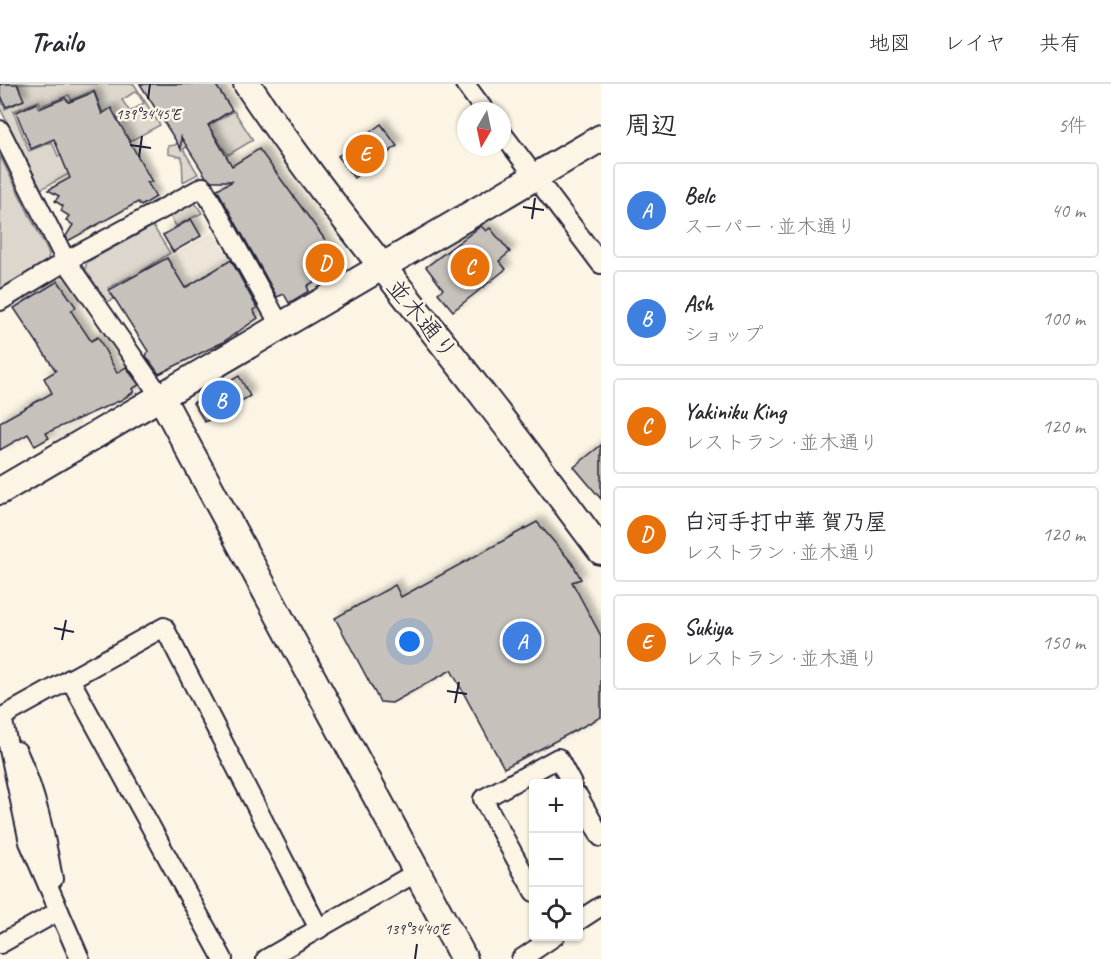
<!DOCTYPE html>
<html lang="ja">
<meta charset="utf-8">
<style>
:root{--surface:#fff;--page:#f7f7f7;--text:#2b2b33;--muted:#7c7c81;--line:#e1e1e2;--accent:#d1495b}
body{margin:0;font-family:Caveat,"Klee One",sans-serif;background:var(--page);color:var(--text)}
.controls{position:absolute;right:18px;bottom:18px;display:grid;overflow:hidden;border-radius:6px;box-shadow:0 2px 4px #0004}
.controls button{width:54px;height:54px;display:grid;place-items:center;padding:0;border:0;border-bottom:2px solid var(--line);background:var(--surface);color:var(--text);font:30px sans-serif}
.compass{position:absolute;left:457px;top:18px;width:54px;height:54px;border-radius:50%;background:var(--surface);box-shadow:0 2px 4px #0004;rotate:189deg}
.you{position:absolute;left:410px;top:558px;width:21px;height:21px;margin:-15px;border:4px solid #fff;border-radius:50%;background:#1a73e8;box-shadow:0 0 0 9px #1a73e833}
.badge{display:grid;place-items:center;width:39px;height:39px;border-radius:50%;background:var(--accent);color:#fff;font-size:20px;font-weight:700}
.pin{position:absolute;translate:-50% -50%;border:3px solid #fff;box-shadow:0 2px 6px #0006}
.list{margin:0;padding:0;list-style:none}
h2{display:flex;justify-content:space-between;align-items:center;height:78px;margin:0;padding:0 24px;font-size:26px}
h2 small{font-size:20px;font-weight:400;color:var(--muted)}
.list li{display:grid;grid-template-columns:39px 1fr auto;gap:18px;align-items:center;box-sizing:border-box;height:96px;margin:0 12px 12px;padding:0 12px;border:2px solid var(--line);border-radius:6px}
.list b{display:block;font-size:22px;white-space:nowrap}
.list p{margin:0;font-size:20px;white-space:nowrap;color:var(--muted)}
.list em{font-size:20px;font-style:normal;color:var(--muted)}
.icon{flex:none;width:33px;height:33px;fill:none;stroke:currentColor;stroke-width:2;stroke-linecap:round;stroke-linejoin:round}
.map{position:relative;flex:none;width:601px;height:875px;overflow:hidden}
header{display:flex;align-items:center;gap:36px;box-sizing:border-box;height:84px;padding:0 30px;background:var(--surface);border-bottom:2px solid var(--line)}
header strong{font-size:28px}
nav{display:flex;gap:33px;margin-inline-start:auto;font-size:21px}
main{display:flex}
aside{flex:1;background:var(--surface)}
.map>svg:first-child{display:block}
</style>
<header>
<strong>Trailo</strong>
<nav><a>地図</a><a>レイヤ</a><a>共有</a></nav>
</header>
<main>
<div class="map">
<svg width="601" height="875" viewBox="0 0 601 875">
<defs>
<filter id="shadow"><feDropShadow dx="5.5" dy="-5.5" stdDeviation="3" flood-color="#0004"/></filter>
</defs>
<rect width="100%" height="100%" fill="#fcf5e5"/>
<filter id="ink" filterUnits="userSpaceOnUse"><feTurbulence type="fractalNoise" baseFrequency=".0167" numOctaves="2"/><feDisplacementMap in="SourceGraphic" scale="12" xChannelSelector="R" yChannelSelector="G"/><feConvolveMatrix kernelMatrix="1 2 1 2 8 2 1 2 1" color-interpolation-filters="sRGB"/></filter>
<g filter="url(#ink)">
<g fill="#ece5d8">
<path d="M214,148l15,27 -40,23 -16,-27z"/>
<path d="M78,335l4,6 -28,17 -4,-7z"/>
</g>
<g fill="#dcd6cc" stroke="#7f7c84" stroke-width="1.5" fill-rule="evenodd">
<path d="M18,0h116l26,41 -119,64 -41,-81 1,-9 4,10 11,-5 -4,-11 8,-3zM94,6l19,49 -55,17 -6,-14 -23,9 -16,-40 26,-10 2,5 28,-11 2,5zM136,7l8,12 -14,9 -8,-12z"/>
<path d="M234,27l19,29 -25,15 -16,-24 -29,18 15,25 -15,8 -1,-25 -14,-3v-8l7,-1z"/>
<path d="M0,72l49,98 -2,10 -47,27z"/>
<path d="M188,119l8,1 6,9 -26,13 -7,-12z"/>
<path d="M153,142l17,27 -28,18 5,10 -3,2 -13,-7 -23,12 6,11 -7,3 -22,-33 2,-7z"/>
</g>
<g fill="#c6c1bb" stroke="#22223b" stroke-width="1.5" filter="url(#shadow)">
<path d="M0,0h17l7,16 -18,7 -6,-14z"/>
<path d="M140,0h75l17,26 -24,15 24,41 27,-17 67,92 14,24 -33,21 2,5 -20,12 -5,-9 -7,3 -60,-108 16,-8h-21l-6,-4 -25,-40v12z"/>
<path d="M94,8l8,22 9,-6 41,74h-5l9,15 -15,9 -3,-4 -70,39 -2,-5 7,-11 -7,-5 3,-4 -8,-5 2,-5 -8,-5 4,-5 -11,-6 22,-12 -16,-39 -23,10 -15,-37 21,-9 2,6 26,-11 4,4z"/>
<path d="M381,40l16,22 -43,32 -16,-22z"/>
<path d="M191,135l10,17 -28,16 -10,-17z"/>
<path d="M481,142l5,5 4,-3 20,24 -11,9 7,8 -53,42 -15,-18 5,-4 -17,-22z"/>
<path d="M167,174l18,30 46,-28 26,48 -4,2 5,8 -35,24 -64,32 -13,-18 2,-5 -39,-61z"/>
<path d="M58,197l18,26 -5,4 20,30 7,-4 19,36 9,-6 13,18 -7,4 2,3 -13,8 -75,33 3,5 -14,8 -7,-12 -28,16v-28l52,-29 -8,-15 12,-7 -42,-63z"/>
<path d="M239,292l11,20 -45,26 -12,-19z"/>
<path d="M601,361v54l-27,-32z"/>
<path d="M537,438l35,41 9,16 -9,3 29,54v81l-97,51 -53,-98 -59,33 -12,-1 -45,-84 60,-33 6,12z"/>
</g>
<g fill="none" stroke-linecap="round" stroke-linejoin="round">
<defs>
<g id="street">
<path d="M465,0l20,27"/>
<path d="M0,46l66,131 95,136"/>
<path d="M502,49l99,131"/>
<path d="M0,217l66,-40 137,-74 77,138"/>
<path d="M70,595l153,280"/>
<path d="M2,633l162,-90 155,302"/>
<path d="M2,633l27,125 51,117"/>
<path d="M17,667c19,41 28,83 36,128"/>
<path d="M578,712l23,41"/>
<path d="M534,808l-51,-93 75,-41 14,26"/>
<path d="M578,837l23,-15"/>
<path d="M0,860l59,-33"/>
<path d="M266,875l151,-87"/>
<path d="M521,875l34,-23"/>
</g>
<g id="secondary">
<path d="M247,0c73,110 159,210 239,315 39,50 77,101 115,152"/>
<path d="M161,313l303,562"/>
<path d="M0,407l601,-353"/>
</g>
</defs>
<use href="#street" stroke="#22223b" stroke-width="22"/>
<use href="#secondary" stroke="#22223b" stroke-width="30"/>
<use href="#street" stroke="#fcf5e5" stroke-width="18"/>
<use href="#secondary" stroke="#fcf5e5" stroke-width="26"/>
</g>
</g>
<path fill="none" stroke="#22223b" stroke-width="2" d="M148,15l2,-15M130,61l21,3M139,73l3,-21M523,123l21,3M532,135l3,-21M54,544l20,4M62,556l4,-20M447,607l20,3M455,619l4,-21M415,875l2,-15"/>
<g text-anchor="middle" stroke-width="5" stroke-linejoin="round" paint-order="stroke">
<g font-size="24" fill="#22223b" stroke="#fcf5e5">
<text transform="translate(422 235) rotate(51)" y="8">並木通り</text>
</g>
</g>
<g font-size="15" text-anchor="middle" fill="#22223b" stroke="#fcf5e5" stroke-width="5" stroke-linejoin="round" paint-order="stroke">
<text x="148" y="35">139°34'45"E</text>
<text x="417" y="850">139°34'40"E</text>
</g>
</svg>
<div class="controls">
<button>+</button>
<button>−</button>
<button><svg class="icon" aria-label="locate" viewBox="0 0 24 24"><circle cx="12" cy="12" r="6"/><path d="M12 2v4M12 18v4M2 12h4M18 12h4"/></svg></button>
</div>
<svg class="compass" viewBox="-18 -18 36 36"><path d="M0-13l5 13h-10z" fill="#e53935"/><path d="M0 13l5-13h-10z" fill="#7c7c81"/></svg>
<div class="you"></div>
<div class="pin badge" style="left:522px;top:557px;background:#3f7fe0">A</div>
<div class="pin badge" style="left:221px;top:316px;background:#3f7fe0">B</div>
<div class="pin badge" style="left:470px;top:183px;background:#e8710a">C</div>
<div class="pin badge" style="left:325px;top:179px;background:#e8710a">D</div>
<div class="pin badge" style="left:365px;top:70px;background:#e8710a">E</div>
</div>
<aside>
<h2>周辺<small>5件</small></h2>
<ul class="list">
<li><span class="badge" style="background:#3f7fe0">A</span><div><b>Belc</b><p>スーパー · 並木通り</p></div><em>40 m</em></li>
<li><span class="badge" style="background:#3f7fe0">B</span><div><b>Ash</b><p>ショップ</p></div><em>100 m</em></li>
<li><span class="badge" style="background:#e8710a">C</span><div><b>Yakiniku King</b><p>レストラン · 並木通り</p></div><em>120 m</em></li>
<li><span class="badge" style="background:#e8710a">D</span><div><b>白河手打中華 賀乃屋</b><p>レストラン · 並木通り</p></div><em>120 m</em></li>
<li><span class="badge" style="background:#e8710a">E</span><div><b>Sukiya</b><p>レストラン · 並木通り</p></div><em>150 m</em></li>
</ul>
</aside>
</main>
